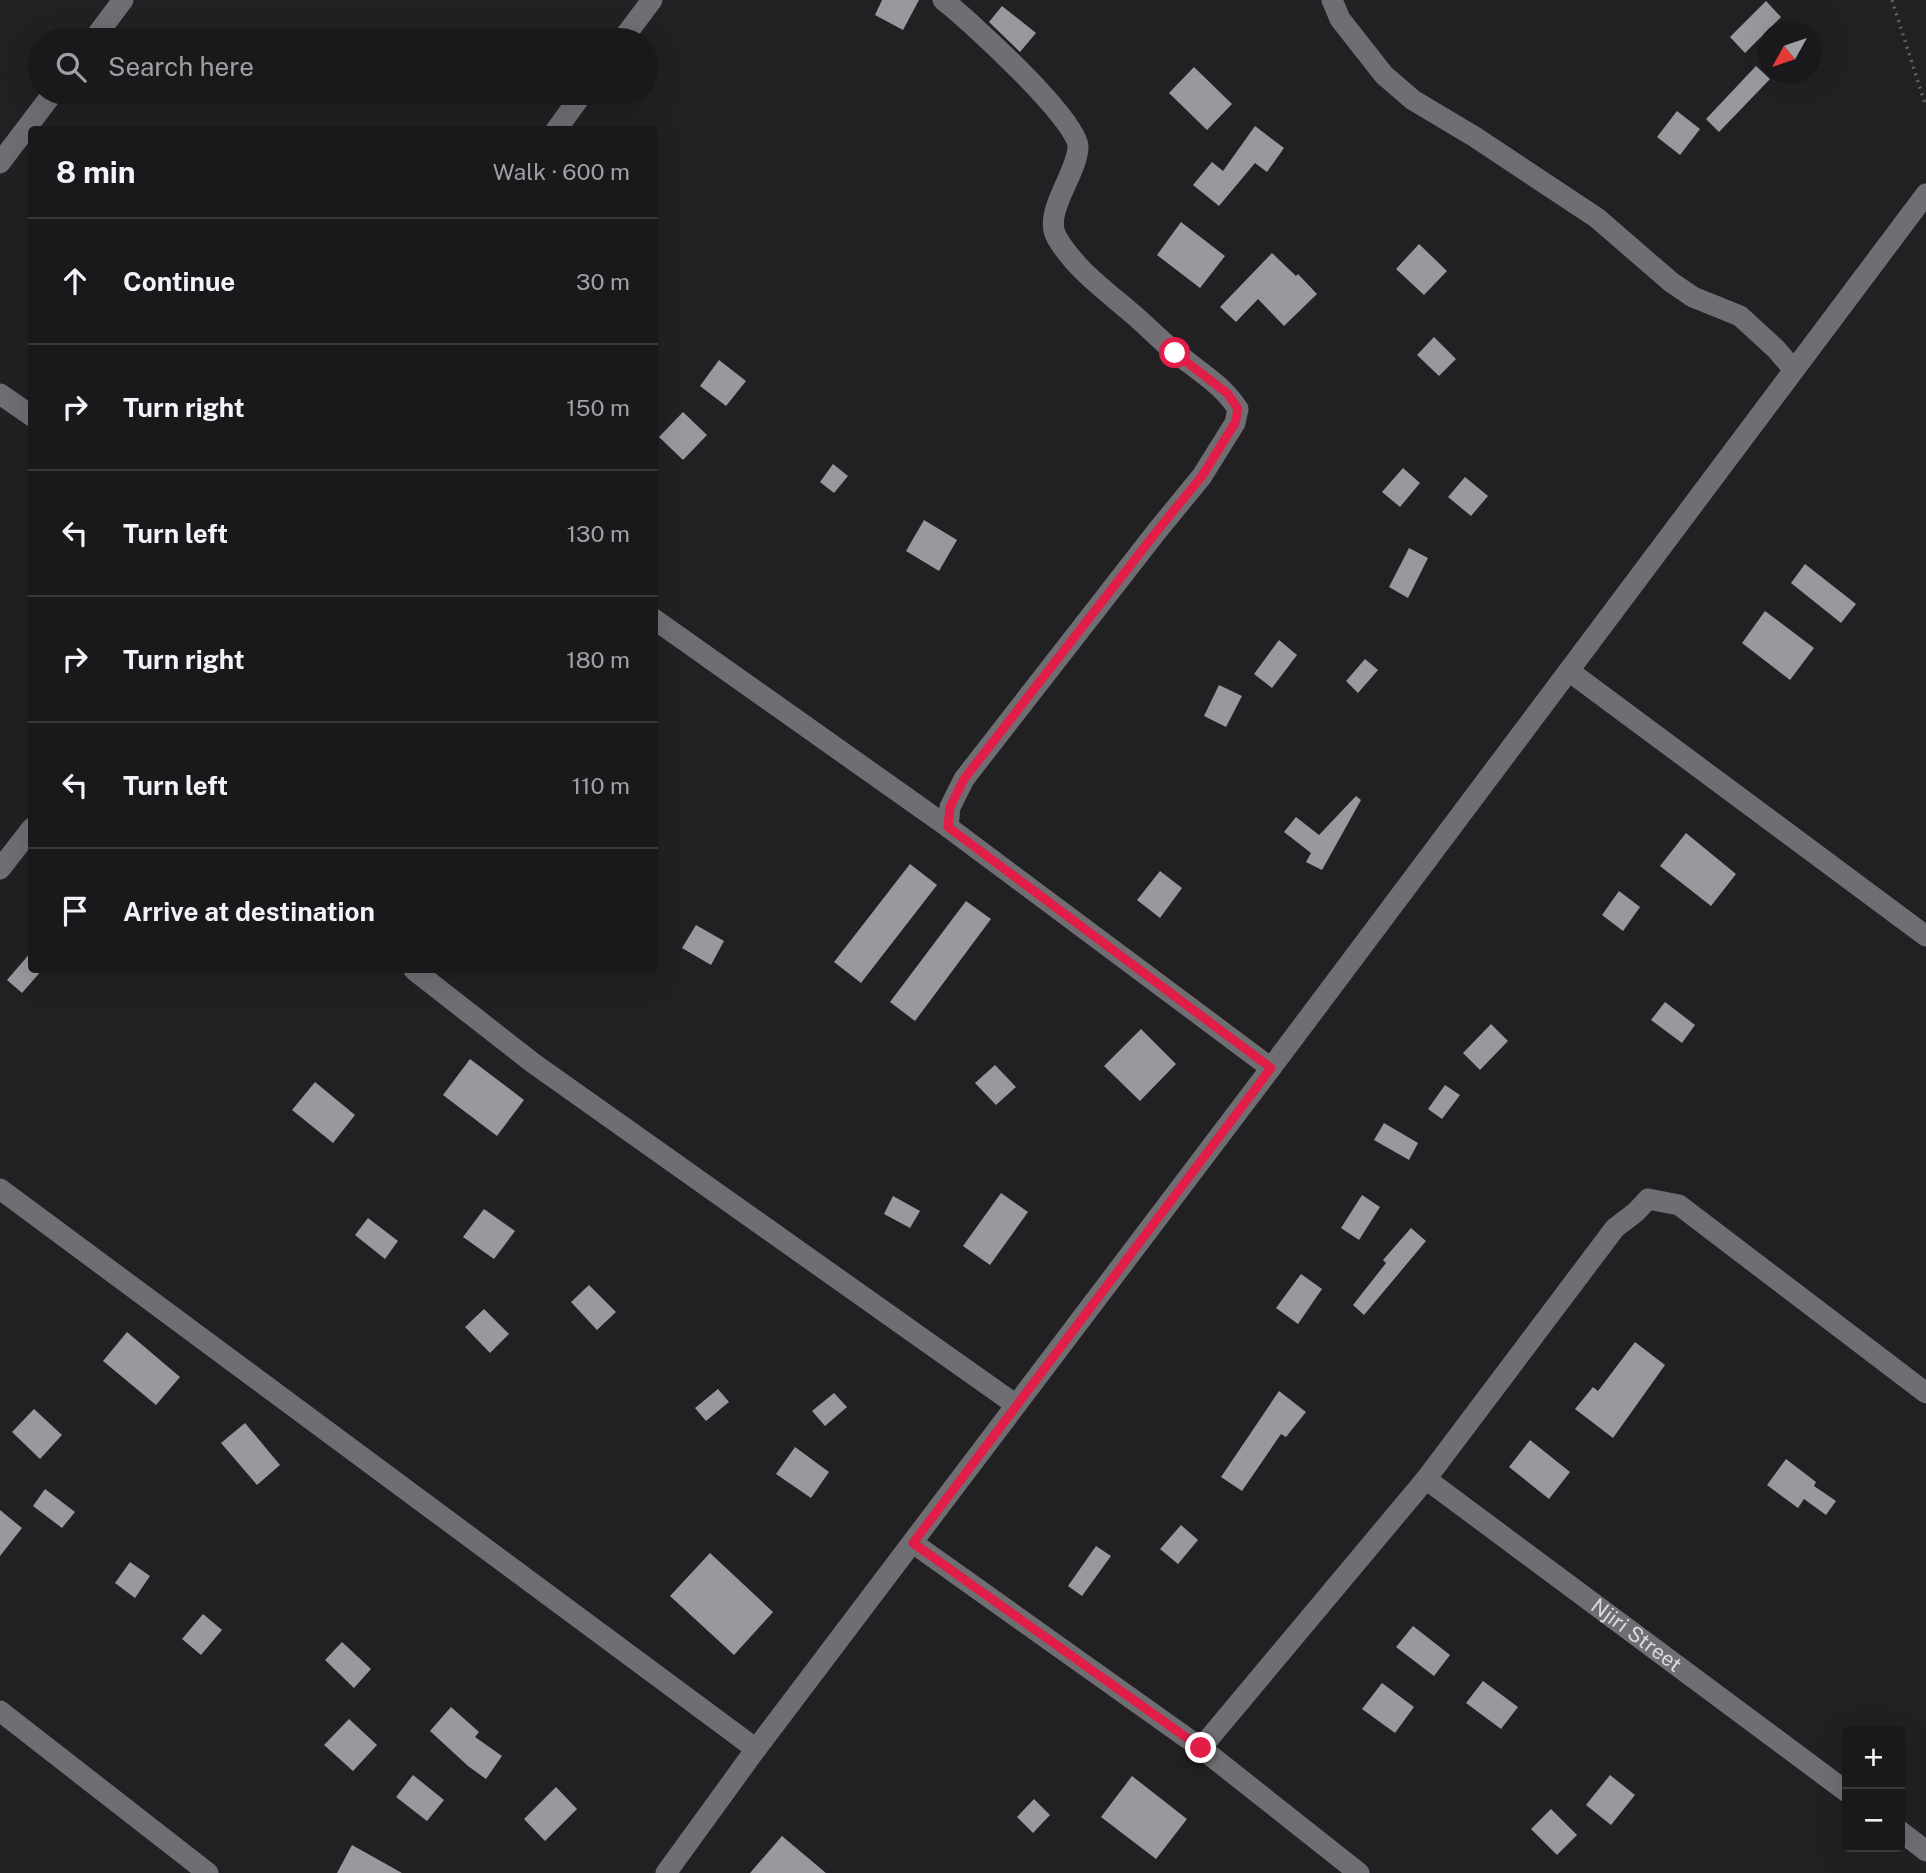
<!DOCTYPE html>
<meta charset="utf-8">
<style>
:root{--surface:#19191b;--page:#262628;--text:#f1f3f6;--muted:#9fa0a3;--line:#37383a}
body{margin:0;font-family:"Public Sans",sans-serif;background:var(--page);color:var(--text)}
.controls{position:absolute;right:21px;bottom:21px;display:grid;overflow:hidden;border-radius:7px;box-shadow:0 7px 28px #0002}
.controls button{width:63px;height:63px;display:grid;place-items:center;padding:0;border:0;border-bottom:2px solid var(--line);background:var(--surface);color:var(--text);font:35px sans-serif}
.compass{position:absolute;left:1758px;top:21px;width:63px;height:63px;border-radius:50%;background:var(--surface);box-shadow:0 7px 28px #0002;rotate:230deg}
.stop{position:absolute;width:21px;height:21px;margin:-16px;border:5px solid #e11d48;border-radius:50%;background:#fff}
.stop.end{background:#e11d48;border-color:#fff;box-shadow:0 2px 7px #0008}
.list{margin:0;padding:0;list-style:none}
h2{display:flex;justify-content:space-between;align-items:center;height:91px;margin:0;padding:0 28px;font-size:30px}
h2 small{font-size:23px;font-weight:400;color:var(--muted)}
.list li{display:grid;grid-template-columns:46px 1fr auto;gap:21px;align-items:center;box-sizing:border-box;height:126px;padding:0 28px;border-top:2px solid var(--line)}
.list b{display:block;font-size:26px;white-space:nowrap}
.list em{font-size:23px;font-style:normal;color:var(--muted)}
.icon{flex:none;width:38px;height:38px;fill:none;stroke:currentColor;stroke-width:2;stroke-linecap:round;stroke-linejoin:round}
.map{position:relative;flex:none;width:1926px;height:1873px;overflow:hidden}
.search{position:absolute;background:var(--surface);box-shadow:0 7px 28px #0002;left:28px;top:28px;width:630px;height:77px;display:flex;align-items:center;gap:18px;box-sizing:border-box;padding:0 24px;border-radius:38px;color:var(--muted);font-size:26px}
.panel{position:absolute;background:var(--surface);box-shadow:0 7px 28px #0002;left:28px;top:126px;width:630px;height:847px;border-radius:7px}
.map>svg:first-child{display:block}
</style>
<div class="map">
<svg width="1926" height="1873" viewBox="0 0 1926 1873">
<rect width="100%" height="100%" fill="#212124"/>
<g fill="#98999c">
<path d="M882,0h37l-16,30 -28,-15z"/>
<path d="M1766,1l15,16 -36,36 -15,-16z"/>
<path d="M1002,6l34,27 -16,19 -31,-30z"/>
<path d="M1756,66l14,13 -51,53 -13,-13z"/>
<path d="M1194,67l38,37 -25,26 -38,-37z"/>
<path d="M1677,111l23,18 -20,26 -23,-18z"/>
<path d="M1255,126l29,22 -17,24 -12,-9 -36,43 -26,-21 19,-23 11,9z"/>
<path d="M1181,222l44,34 -25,32 -43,-33z"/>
<path d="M1419,244l28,27 -23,24 -28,-26z"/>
<path d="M1272,253l24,23 2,-2 19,20 -33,32 -26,-27 -22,23 -16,-15z"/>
<path d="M1434,337l22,22 -17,17 -22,-21z"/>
<path d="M719,360l27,21 -20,25 -26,-20z"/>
<path d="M683,412l24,23 -24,25 -24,-23z"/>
<path d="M833,464l15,12 -14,17 -14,-11z"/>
<path d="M1403,468l17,15 -20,24 -18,-15z"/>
<path d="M1465,477l23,19 -17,20 -23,-19z"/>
<path d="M924,520l33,20 -18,31 -33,-20z"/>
<path d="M1409,548l19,10 -20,40 -19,-11z"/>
<path d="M1805,564l51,40 -15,19 -50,-40z"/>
<path d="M1765,611l49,37 -24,32 -48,-37z"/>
<path d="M1279,640l18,15 -25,33 -18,-14z"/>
<path d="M1365,659l13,11 -20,23 -12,-12z"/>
<path d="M1219,685l23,11 -16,31 -22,-11z"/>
<path d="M1356,796l5,4 -39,70 -16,-8 5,-9 -27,-21 12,-15 23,18z"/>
<path d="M1686,833l50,41 -25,32 -51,-40z"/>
<path d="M910,864l27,21 -76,98 -27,-21z"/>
<path d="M1160,871l22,17 -22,30 -23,-18z"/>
<path d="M1619,891l21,16 -17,24 -21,-16z"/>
<path d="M966,901l25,18 -76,102 -25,-19z"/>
<path d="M696,925l28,16 -13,24 -29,-17z"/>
<path d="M32,951v19h10l-20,23 -15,-13z"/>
<path d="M1665,1002l30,23 -13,18 -31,-23z"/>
<path d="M1491,1024l17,17 -28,29 -17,-17z"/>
<path d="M1141,1029l35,35 -36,37 -36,-35z"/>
<path d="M470,1059l54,41 -27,36 -54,-41z"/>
<path d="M995,1065l21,22 -20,18 -21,-22z"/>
<path d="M315,1082l40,33 -22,28 -41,-33z"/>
<path d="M1445,1085l15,10 -18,24 -14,-10z"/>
<path d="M1384,1123l34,20 -9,17 -35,-20z"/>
<path d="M1001,1193l27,19 -38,53 -27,-19z"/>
<path d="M1362,1195l18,12 -21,33 -18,-12z"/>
<path d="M893,1196l27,15 -10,17 -26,-14z"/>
<path d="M484,1209l31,22 -21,28 -31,-22z"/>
<path d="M368,1218l30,23 -13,18 -30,-24z"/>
<path d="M1411,1228l15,13 -62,74 -11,-10 33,-42 -3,-3z"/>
<path d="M1301,1274l21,15 -24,35 -22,-16z"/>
<path d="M589,1285l27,27 -19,18 -26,-28z"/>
<path d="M484,1309l25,25 -19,19 -25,-26z"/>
<path d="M127,1332l53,45 -24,28 -53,-44z"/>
<path d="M1635,1342l30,23 -52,73 -38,-29 18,-22 5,4z"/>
<path d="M718,1389l11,13 -23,19 -11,-13z"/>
<path d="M1279,1391l27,21 -20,25 -5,-3 -39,57 -21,-14z"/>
<path d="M834,1393l13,14 -22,19 -13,-15z"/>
<path d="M34,1409l28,26 -22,24 -28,-27z"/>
<path d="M245,1423l35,42 -23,20 -36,-42z"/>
<path d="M1530,1440l40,32 -21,27 -40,-32z"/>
<path d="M795,1447l34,25 -18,26 -35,-24z"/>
<path d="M1786,1459l30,23 -2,4 22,15 -10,14 -22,-16 -6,9 -31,-23z"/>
<path d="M45,1489l30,23 -13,16 -29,-22z"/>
<path d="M0,1510l22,18 -22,28z"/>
<path d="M1181,1525l17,15 -20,24 -18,-15z"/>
<path d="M1096,1546l15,10 -29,40 -14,-10z"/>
<path d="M710,1553l63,59 -39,43 -64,-59z"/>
<path d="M130,1562l20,14 -15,22 -20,-15z"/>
<path d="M203,1614l19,16 -21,25 -19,-16z"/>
<path d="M1413,1626l37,29 -16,21 -38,-29z"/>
<path d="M342,1642l29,27 -17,19 -29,-28z"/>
<path d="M1483,1681l35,26 -17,22 -35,-26z"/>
<path d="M1382,1683l32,24 -19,26 -33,-24z"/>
<path d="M451,1707l28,25 -4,5 27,19 -16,23 -18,-13 -38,-35z"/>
<path d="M349,1719l28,26 -24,26 -29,-26z"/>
<path d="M413,1775l31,25 -17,21 -31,-24z"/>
<path d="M1610,1775l25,20 -24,30 -25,-20z"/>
<path d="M1132,1776l55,43 -31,40 -55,-42z"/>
<path d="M556,1787l21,22 -32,32 -21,-22z"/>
<path d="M1034,1799l16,16 -17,18 -16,-16z"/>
<path d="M1551,1809l26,26 -20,20 -26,-26z"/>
<path d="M782,1836l44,37h-76z"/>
<path d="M352,1845l50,28h-65z"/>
</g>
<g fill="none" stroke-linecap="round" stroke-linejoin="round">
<path stroke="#606062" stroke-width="3.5" stroke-dasharray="2 5" stroke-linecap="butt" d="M1892,0l34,107"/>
<g stroke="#6f6f73" stroke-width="21">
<path d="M943,0c24,18 136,121 135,147 -1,28 -36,66 -21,91 17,29 45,50 71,72 16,13 31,29 47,42 23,19 47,32 63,57l-3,14 -33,53 -45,55 -193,248 -14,28 -2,20"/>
<path d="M1332,0l8,19 44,56 29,25 62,37 122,81 74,64 22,15 47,19 36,33 18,21"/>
<path d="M93,40l30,-40"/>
<path d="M622,40l30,-40"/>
<path d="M556,130l27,-37"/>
<path d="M0,163l53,-70"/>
<path d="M0,394l32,22"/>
<path d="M654,619l294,208 323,241"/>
<path d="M1569,671l357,265"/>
<path d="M0,869l32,-41"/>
<path d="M414,970l119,93 483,342"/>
<path d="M0,1189l756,560"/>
<path id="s1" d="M1426,1479l421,313"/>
<path d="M913,1543l288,205 158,125"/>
<path d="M0,1711l208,162"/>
<path d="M1201,1748l225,-269 189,-251 21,-16 12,-13 31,6 247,188"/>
<path d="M1900,1831l26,20"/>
<path d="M666,1873l90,-124 515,-681 655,-874"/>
</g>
</g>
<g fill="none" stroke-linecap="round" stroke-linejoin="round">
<path stroke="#e11d48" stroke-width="9" d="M1175,353l53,41 10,15 -3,14 -33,53 -45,55 -193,248 -14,28 -2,20 323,241 -358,475 288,205"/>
</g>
<g text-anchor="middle" stroke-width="7" stroke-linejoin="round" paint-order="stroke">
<g font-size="21" fill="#dadadc" stroke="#212124">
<text dy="7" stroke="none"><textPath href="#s1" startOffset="262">Njiri Street</textPath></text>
</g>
</g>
</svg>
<div class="controls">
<button>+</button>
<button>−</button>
</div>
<svg class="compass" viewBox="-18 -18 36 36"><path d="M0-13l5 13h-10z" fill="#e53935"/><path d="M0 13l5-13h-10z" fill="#9fa0a3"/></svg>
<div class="stop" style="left:1175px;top:353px"></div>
<div class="stop end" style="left:1201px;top:1748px"></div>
<div class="search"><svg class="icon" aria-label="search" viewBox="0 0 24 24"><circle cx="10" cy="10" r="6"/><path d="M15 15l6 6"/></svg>Search here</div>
<section class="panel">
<h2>8 min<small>Walk · 600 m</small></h2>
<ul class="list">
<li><svg class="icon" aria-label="ahead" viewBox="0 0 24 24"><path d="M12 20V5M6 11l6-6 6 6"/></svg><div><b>Continue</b></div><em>30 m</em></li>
<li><svg class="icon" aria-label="right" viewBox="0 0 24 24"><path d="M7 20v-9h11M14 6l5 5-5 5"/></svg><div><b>Turn right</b></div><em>150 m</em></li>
<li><svg class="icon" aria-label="left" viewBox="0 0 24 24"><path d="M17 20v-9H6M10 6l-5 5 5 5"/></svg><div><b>Turn left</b></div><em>130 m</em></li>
<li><svg class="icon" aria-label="right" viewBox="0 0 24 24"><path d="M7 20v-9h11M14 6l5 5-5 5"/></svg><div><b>Turn right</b></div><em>180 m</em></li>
<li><svg class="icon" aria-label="left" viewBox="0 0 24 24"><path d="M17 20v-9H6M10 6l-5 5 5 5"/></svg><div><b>Turn left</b></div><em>110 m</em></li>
<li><svg class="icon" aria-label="arrive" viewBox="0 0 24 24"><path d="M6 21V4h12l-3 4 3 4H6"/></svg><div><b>Arrive at destination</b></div></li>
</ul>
</section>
</div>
